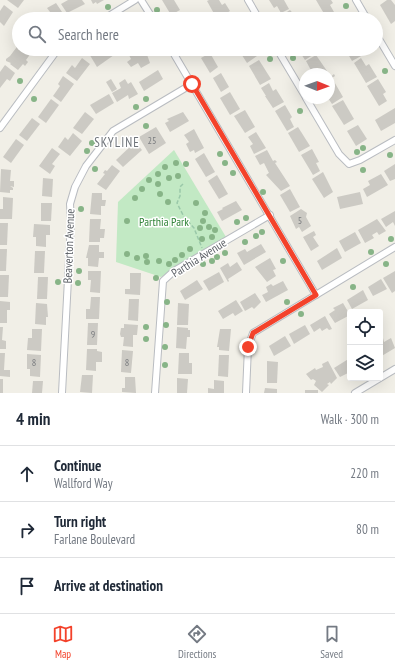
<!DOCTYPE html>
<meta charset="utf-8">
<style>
:root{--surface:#fff;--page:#f2f2f3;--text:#1f2937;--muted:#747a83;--line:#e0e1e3;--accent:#f3422b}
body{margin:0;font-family:"PT Sans Narrow",sans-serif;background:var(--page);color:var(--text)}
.controls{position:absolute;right:12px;bottom:12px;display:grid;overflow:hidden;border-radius:4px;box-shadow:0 4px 16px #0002}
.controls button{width:36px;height:36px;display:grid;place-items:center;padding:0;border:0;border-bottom:1px solid var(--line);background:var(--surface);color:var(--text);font:20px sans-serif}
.compass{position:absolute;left:299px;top:68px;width:36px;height:36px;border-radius:50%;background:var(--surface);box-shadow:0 4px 16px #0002;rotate:91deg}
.stop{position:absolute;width:12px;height:12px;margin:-9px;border:3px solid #f3422b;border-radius:50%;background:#fff}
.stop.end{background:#f3422b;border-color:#fff;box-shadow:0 1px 4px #0008}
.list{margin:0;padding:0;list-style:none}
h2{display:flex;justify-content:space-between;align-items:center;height:52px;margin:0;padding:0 16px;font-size:17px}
h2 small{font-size:13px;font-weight:400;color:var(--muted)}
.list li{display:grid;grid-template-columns:26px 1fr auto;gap:12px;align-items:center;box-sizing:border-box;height:56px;padding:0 16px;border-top:1px solid var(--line)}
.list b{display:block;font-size:15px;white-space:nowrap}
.list p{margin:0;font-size:13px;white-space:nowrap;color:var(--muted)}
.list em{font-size:13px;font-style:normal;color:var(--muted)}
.icon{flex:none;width:22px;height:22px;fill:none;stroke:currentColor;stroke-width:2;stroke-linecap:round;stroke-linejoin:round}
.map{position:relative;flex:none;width:395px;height:393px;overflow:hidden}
.search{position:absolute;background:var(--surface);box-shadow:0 4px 16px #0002;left:12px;right:12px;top:12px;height:44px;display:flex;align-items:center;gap:10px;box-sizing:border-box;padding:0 14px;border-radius:22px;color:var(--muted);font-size:15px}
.sheet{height:220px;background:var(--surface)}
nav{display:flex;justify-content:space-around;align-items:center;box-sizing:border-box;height:56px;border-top:1px solid var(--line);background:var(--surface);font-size:11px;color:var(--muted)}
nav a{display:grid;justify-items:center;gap:2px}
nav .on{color:var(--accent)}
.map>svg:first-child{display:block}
</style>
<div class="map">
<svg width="395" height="393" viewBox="0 0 395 393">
<rect width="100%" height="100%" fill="#f1efe7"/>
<path fill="#c2e9c4" d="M174,150l52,87 -65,40 -45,-15 2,-60z"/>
<g fill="#cccac4">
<path d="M7,0h17l-6,8z"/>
<path d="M68,0h14l3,4 -18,9 -6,-9z"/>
<path d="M91,0h13l-7,4 -1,-2 -3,2z"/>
<path d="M162,0h12l6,10 -9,5z"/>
<path d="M209,0h10l3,5 3,-2 5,8 -13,8 -10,-18z"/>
<path d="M269,0h15l5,9 -8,4 -4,-7 -3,2z"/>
<path d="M316,0h15l2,3 -3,2 4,7 -8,5z"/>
<path d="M387,0h4l4,5v16l-4,3 -11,-19z"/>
<path d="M56,3l8,12 -7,4h-15l-1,-2 9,-5 -3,-4z"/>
<path d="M4,5l9,7 -9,14 -4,-4v-11z"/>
<path d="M290,10l8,9h-18l-1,-2z"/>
<path d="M183,13l3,6h-13z"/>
<path d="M334,14l4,5h-13z"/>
<path d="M19,44v5h7l5,4 -5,7 2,2 -3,4 -2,-2 -5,6 -8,-6 1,-1 -5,-2v-2l4,-3z"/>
<path d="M93,49h20l1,6 -17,12 -9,-15z"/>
<path d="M132,49h13l5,14 -9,5 -3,-5 -7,4 -4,-5 4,-3 -2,-4 3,-2 -2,-3z"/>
<path d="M191,49h13l1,1 -10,6z"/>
<path d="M238,49h15l4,7 -10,7z"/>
<path d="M298,49h15l3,4 -11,7z"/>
<path d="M345,49h15l3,6 -11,6z"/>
<path d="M210,53l8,14 -8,6 -9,-15z"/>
<path d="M316,55l11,16 1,3h-15l-7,-13z"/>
<path d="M82,58l8,6 -13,17 -11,-8 6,-8 3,3z"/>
<path d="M361,58l5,8 3,-2 8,13 -11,6 -12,-20z"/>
<path d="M259,60l12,19 -11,6 -11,-19z"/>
<path d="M5,65l10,8 -5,8 -3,-2 -7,9v-16z"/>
<path d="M158,70l5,9 -19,12 -5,-9z"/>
<path d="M221,73l8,14 -8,5 -8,-14z"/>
<path d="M334,74l1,2 -3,2 11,19 -11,7 -4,-6 1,-20z"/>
<path d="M63,76l11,8 -13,18 -8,-6 7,-10 -2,-2z"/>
<path d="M111,79l6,10 -5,3 -6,-10z"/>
<path d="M125,79l3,5 3,-2 7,12 -9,5 -1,-4 -11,7 -5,-9 9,-5 -2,-5z"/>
<path d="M378,79l8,13 -3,2 4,7 -8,5 -12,-20z"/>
<path d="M269,83l4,8 3,-2 8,13 -11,6 -8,-12h1l-5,-8z"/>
<path d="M230,92l10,17 -10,6 -10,-17z"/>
<path d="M109,94l5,9 -18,11 -6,-9z"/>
<path d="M51,99l8,6 -13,18 -8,-6z"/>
<path d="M343,100l11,19 -10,6 -12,-19z"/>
<path d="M285,105l7,12 -2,2 4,8 -7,4 -12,-20z"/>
<path d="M395,108v15l-14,8 -6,-11z"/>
<path d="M245,110l10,17 -10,6 -11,-17z"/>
<path d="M85,112l9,7 -12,15 -9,-6z"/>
<path d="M183,112l6,9 -19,11 -5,-9 4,-2 -2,-2z"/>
<path d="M32,118l8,6 -13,17 -8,-6z"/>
<path d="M358,125l9,14 -11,7 -9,-15z"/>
<path d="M156,127l10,16 -17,11 -10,-17z"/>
<path d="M298,127l12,19 -11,6 -11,-19z"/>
<path d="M194,129l10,19 -9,5 -1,-3 -4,2 -4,-8 3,-2 -5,-7z"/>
<path d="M256,132l10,16 -12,6 -4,-8 3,-2 -5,-7z"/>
<path d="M73,133l9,8 -12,15 -12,-9 7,-10 3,3z"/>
<path d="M16,139l8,6 -13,18 -8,-6z"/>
<path d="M135,142l7,8 -19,17 -7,-7z"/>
<path d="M52,148l8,6 -8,10 3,2 -5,8 -11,-8z"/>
<path d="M312,149l7,13 -3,1 4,8 -7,4 -12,-20z"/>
<path d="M267,150l6,11 2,-1 2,2 -2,1 15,23 -9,5 -15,-16 7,-5 -4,3 -5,-10 -4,2 -5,-9z"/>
<path d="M204,153l11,19 -9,5 -11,-18z"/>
<path d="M395,164v15l-5,2 -6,-10z"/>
<path d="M112,165l8,6 -14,19 -9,-6 8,-10 -2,-1 2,-3 2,1z"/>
<path d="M1,169l10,1 -1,11h4v6l-4,-1 3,2v2h-3v3l-10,-1z"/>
<path d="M323,172l10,20 -9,6 -12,-19z"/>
<path d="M381,174l7,11 -21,12 -4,-8 7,-4 -2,-4z"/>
<path d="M217,175l11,19 -9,5 -11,-18z"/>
<path d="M43,178l10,1 -1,18 -10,-1z"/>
<path d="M290,189l10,18 -10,5 -10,-17z"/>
<path d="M360,192l3,12 -23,5 -3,-12z"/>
<path d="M92,193h10v7h4l-1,6h-4v9l-11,-1z"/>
<path d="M3,197l10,1 -1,21h-12v-10h3z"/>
<path d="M236,201l6,9 -20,11 -5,-9 6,-3 -1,-1z"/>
<path d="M41,203h11l-1,18h-10z"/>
<path d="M301,209l6,4 -1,4 5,9 -9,6 -3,-5 -3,2 -6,-13z"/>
<path d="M395,211v15l-2,-4 -7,5 -5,-8z"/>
<path d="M90,219h11l-1,10h5l-1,9h-4v4h-11z"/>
<path d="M377,219l9,12 -7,4 -2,-3 -5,3 2,3 -9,5 -7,-13z"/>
<path d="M0,223h8l-1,22h-7z"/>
<path d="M34,224l16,1v10h-4v12l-10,-1v-9h-3z"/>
<path d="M314,231l2,4 -3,2 6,9 -8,5 -8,-14z"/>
<path d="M355,232l6,11 -16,9 -6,-11z"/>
<path d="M261,244l5,8 -22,13 -7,-12 8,-4 2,3z"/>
<path d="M89,245h10v7h5v6h-5l-1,9 -10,-1v-8h-2z"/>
<path d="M337,248l5,10 -20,12 -5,-9z"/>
<path d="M0,249h7l-1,22h-6z"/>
<path d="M35,251h10l-1,22h-10z"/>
<path d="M270,258l6,11 -3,1 3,6 -9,6 -12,-15z"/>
<path d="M237,262l5,8 -14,9 1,2 -1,1 -8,-14 8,-5 2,4z"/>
<path d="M88,271h13l-1,22 -10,-1 1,-12h-3z"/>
<path d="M395,271v20l-3,2 -9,-15z"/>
<path d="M219,272l5,10 -15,9 -6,-10z"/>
<path d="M130,273h11l-1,22 -15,-1v-5h5z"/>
<path d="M0,275h9l-1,22h-8z"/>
<path d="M38,277h10l-1,22h-10z"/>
<path d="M381,279l6,10 -14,7 -5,-9z"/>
<path d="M197,280l6,9 -18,11 -5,-9z"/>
<path d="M283,281l5,9 -22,12 -4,-7 6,-3 -2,-5 5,-3 2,2z"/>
<path d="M363,290l5,10 -16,9 -5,-9z"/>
<path d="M255,293l6,9 -7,7 -2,-2 -7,4 -5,-9z"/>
<path d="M91,297h9l-1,22h-13v-10h4z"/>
<path d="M129,299h10l-1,22 -10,-1z"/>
<path d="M236,300l7,11 -8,5 -2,-3 -10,6 -5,-8z"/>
<path d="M0,301l10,1v8h-3v13h-7z"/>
<path d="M36,303l11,1 1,13h-2v8l-11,-1z"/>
<path d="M178,303l11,1 -1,21h-11z"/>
<path d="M343,303l7,12 -15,8 -6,-9 6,-4 -2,-2z"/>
<path d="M325,316l7,13 -3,1 -2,-2 -5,3 -2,-3 -6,4 -4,-7z"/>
<path d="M88,323h10l-1,22h-10z"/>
<path d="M124,324l14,1 -1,10h-4v12l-10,-1 1,-9h-3l-1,-3 1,-6h3z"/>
<path d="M305,325l5,9 -16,10 -5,-10z"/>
<path d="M0,327h3l-1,13 4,1v8h-6z"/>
<path d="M177,327l11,1v2h2v7h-3l-1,12 -10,-1z"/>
<path d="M32,329h10l-1,22 -14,-1 1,-12h4z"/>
<path d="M220,329h11l-2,22 -10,-1v-3h-2z"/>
<path d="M285,336l6,10 -17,10 -5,-10z"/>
<path d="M383,338l1,4 7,-4 4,10 -15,9v-17z"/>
<path d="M87,349h10v2l5,1v10h-6v9l-10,-1z"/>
<path d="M122,350l11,1 -2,22 -10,-1z"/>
<path d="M0,353h5l-1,17h6v7l-10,-1z"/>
<path d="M179,353h10v10h3v11h-14z"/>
<path d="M27,354l14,1 -1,22 -10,-1v-7h-3z"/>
<path d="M219,355h10l-1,22 -10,-1z"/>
<path d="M350,358v14l-10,5 -6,-9z"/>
<path d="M267,361l11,1 -1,21h-10z"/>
<path d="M328,361l9,17 -6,6 -1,-2 -3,2 2,1 -7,7 -8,-7 2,-4 -3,-2 -2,1 -5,-6 9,-6 1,2 7,-3 -1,-3z"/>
<path d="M82,375h11l-1,18 -12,-1z"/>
<path d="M125,377h10l1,16 -14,-1v-4h3z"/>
<path d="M177,378l11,1 -1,14h-10z"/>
<rect x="0" y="379" width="3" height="14"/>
<path d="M214,380l10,1v12h-16v-5l6,1z"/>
<path d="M33,381h10l-1,12h-10z"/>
<path d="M265,388l12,1v4h-13z"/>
<rect x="305" y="390" width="13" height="3"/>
</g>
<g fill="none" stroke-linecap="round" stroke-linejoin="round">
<defs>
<g id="minor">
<path d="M141,0l12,19"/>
<path d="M248,0l11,19"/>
<path d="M356,0l11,19"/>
<path d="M104,19l31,-19"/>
<path d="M376,34l19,32"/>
<path d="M171,49l145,246"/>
<path d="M277,49l28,47"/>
<path d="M306,98l33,56 10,10 11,-4 35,-20"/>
<path d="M0,128l58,-79"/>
<path d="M62,393l9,-171 -1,-18 5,-17 11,-21 27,-35 79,-47"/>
<path d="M155,393l8,-112 11,-10 96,-56"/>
<path d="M246,393l2,-46 5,-14 142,-86"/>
<path d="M355,393l40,-24"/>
</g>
</defs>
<use href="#minor" stroke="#b9bcc1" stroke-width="8"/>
<path stroke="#9ac8a9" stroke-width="1.5" stroke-dasharray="4 2" stroke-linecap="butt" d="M183,184l-3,3v9l-3,7 7,14 10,11 8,20"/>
<use href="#minor" stroke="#fff" stroke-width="6"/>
</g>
<g fill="#87b487">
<circle cx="346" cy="6" r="3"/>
<circle cx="108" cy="7" r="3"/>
<circle cx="157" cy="10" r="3"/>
<circle cx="293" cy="58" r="3"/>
<circle cx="270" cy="59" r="3"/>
<circle cx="385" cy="71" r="3"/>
<circle cx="20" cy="81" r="3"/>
<circle cx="34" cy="99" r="3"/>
<circle cx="146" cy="99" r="3"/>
<circle cx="136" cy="107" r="3"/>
<circle cx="300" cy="111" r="3"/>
<circle cx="146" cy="126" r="3"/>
<circle cx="92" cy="143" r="3"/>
<circle cx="363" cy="148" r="3"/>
<circle cx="87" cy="151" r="3"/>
<circle cx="357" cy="152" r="3"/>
<circle cx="220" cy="154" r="3"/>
<circle cx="390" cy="155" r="3"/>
<circle cx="176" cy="163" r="3"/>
<circle cx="225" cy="163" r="3"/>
<circle cx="186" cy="164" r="3"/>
<circle cx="165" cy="167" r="3"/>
<circle cx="95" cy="169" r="3"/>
<circle cx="363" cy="170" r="3"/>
<circle cx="233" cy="173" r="3"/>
<circle cx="158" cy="174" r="3"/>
<circle cx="178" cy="176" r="3"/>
<circle cx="169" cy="178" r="3"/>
<circle cx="149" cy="180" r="3"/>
<circle cx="158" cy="184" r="3"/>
<circle cx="142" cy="189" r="3"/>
<circle cx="263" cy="192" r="3"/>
<circle cx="160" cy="194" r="3"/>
<circle cx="135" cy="198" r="3"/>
<circle cx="168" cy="202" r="3"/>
<circle cx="196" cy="203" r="3"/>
<circle cx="81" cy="209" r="3"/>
<circle cx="205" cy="213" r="3"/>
<circle cx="246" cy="218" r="3"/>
<circle cx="127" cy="221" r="3"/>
<circle cx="203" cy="221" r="3"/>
<circle cx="237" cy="222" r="3"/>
<circle cx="209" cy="227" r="3"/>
<circle cx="200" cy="228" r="3"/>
<circle cx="215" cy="230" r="3"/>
<circle cx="262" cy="232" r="3"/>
<circle cx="256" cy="236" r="3"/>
<circle cx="212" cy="237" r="3"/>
<circle cx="202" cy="239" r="3"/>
<circle cx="391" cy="239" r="3"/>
<circle cx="245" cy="242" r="3"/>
<circle cx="190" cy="249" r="3"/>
<circle cx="371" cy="252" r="3"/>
<circle cx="225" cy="253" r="3"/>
<circle cx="127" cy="254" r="3"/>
<circle cx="182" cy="255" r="3"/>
<circle cx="146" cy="256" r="3"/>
<circle cx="217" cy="257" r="3"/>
<circle cx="137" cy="258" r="3"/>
<circle cx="175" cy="260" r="3"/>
<circle cx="159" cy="261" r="3"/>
<circle cx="212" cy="261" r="3"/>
<circle cx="283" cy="261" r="3"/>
<circle cx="147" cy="262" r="3"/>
<circle cx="169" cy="264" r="3"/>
<circle cx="203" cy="264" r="3"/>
<circle cx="386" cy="264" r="3"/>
<circle cx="79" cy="271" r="3"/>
<circle cx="156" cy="278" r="3"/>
<circle cx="58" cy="282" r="3"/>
<circle cx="78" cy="283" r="3"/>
<circle cx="353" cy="287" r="3"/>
<circle cx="167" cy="302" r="3"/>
<circle cx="287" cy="302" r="3"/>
<circle cx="301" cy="314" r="3"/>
<circle cx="166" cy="325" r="3"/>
<circle cx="146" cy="327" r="3"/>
<circle cx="146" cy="339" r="3"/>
<circle cx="165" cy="347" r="3"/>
<circle cx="165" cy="365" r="3"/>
</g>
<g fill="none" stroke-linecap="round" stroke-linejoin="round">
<path stroke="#f3422b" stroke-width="5" d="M192,84l124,211 -63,38 -5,14"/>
</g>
<g text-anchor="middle" stroke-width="3" stroke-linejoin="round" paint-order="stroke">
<g font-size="10" fill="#7a7c7f">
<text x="152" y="144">25</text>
<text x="300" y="224">5</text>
<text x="93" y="338">9</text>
<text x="34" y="366">8</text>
<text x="127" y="366">8</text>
</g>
<g font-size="12" fill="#308438" stroke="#fff">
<text x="164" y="226">Parthia Park</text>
</g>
<g font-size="12" fill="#5e6268" stroke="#fff">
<text transform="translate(69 246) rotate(-88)" y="4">Beaverton Avenue</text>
<text transform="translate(199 258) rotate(-32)" y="4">Parthia Avenue</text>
</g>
<g font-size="13" letter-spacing="1" fill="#6f747a" stroke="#fff">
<text x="117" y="147">SKYLINE</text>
</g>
</g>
</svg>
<div class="controls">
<button><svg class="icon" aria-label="locate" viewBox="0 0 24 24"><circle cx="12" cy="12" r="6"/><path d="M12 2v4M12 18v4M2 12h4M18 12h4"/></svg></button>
<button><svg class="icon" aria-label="layers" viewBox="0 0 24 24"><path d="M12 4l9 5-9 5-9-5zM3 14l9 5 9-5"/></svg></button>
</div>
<svg class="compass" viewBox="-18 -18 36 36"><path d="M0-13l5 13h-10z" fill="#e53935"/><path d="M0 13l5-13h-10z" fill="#747a83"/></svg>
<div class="stop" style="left:192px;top:84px"></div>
<div class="stop end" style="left:248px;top:347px"></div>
<div class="search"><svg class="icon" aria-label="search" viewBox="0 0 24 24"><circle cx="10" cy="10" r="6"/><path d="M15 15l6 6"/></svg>Search here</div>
</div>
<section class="sheet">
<h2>4 min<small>Walk · 300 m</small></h2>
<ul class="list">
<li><svg class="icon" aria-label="ahead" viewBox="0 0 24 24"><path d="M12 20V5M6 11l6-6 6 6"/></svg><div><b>Continue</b><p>Wallford Way</p></div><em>220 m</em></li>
<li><svg class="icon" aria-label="right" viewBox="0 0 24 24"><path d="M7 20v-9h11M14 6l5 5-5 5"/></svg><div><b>Turn right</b><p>Farlane Boulevard</p></div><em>80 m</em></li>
<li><svg class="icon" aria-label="arrive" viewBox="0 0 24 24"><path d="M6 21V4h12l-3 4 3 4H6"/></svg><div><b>Arrive at destination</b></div></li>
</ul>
</section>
<nav>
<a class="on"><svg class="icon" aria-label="map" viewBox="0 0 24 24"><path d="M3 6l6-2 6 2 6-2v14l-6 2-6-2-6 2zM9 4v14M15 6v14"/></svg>Map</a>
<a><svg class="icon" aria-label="directions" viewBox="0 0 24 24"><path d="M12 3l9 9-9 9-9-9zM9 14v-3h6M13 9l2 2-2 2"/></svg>Directions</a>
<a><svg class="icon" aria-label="saved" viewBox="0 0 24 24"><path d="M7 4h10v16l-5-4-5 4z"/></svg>Saved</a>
</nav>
